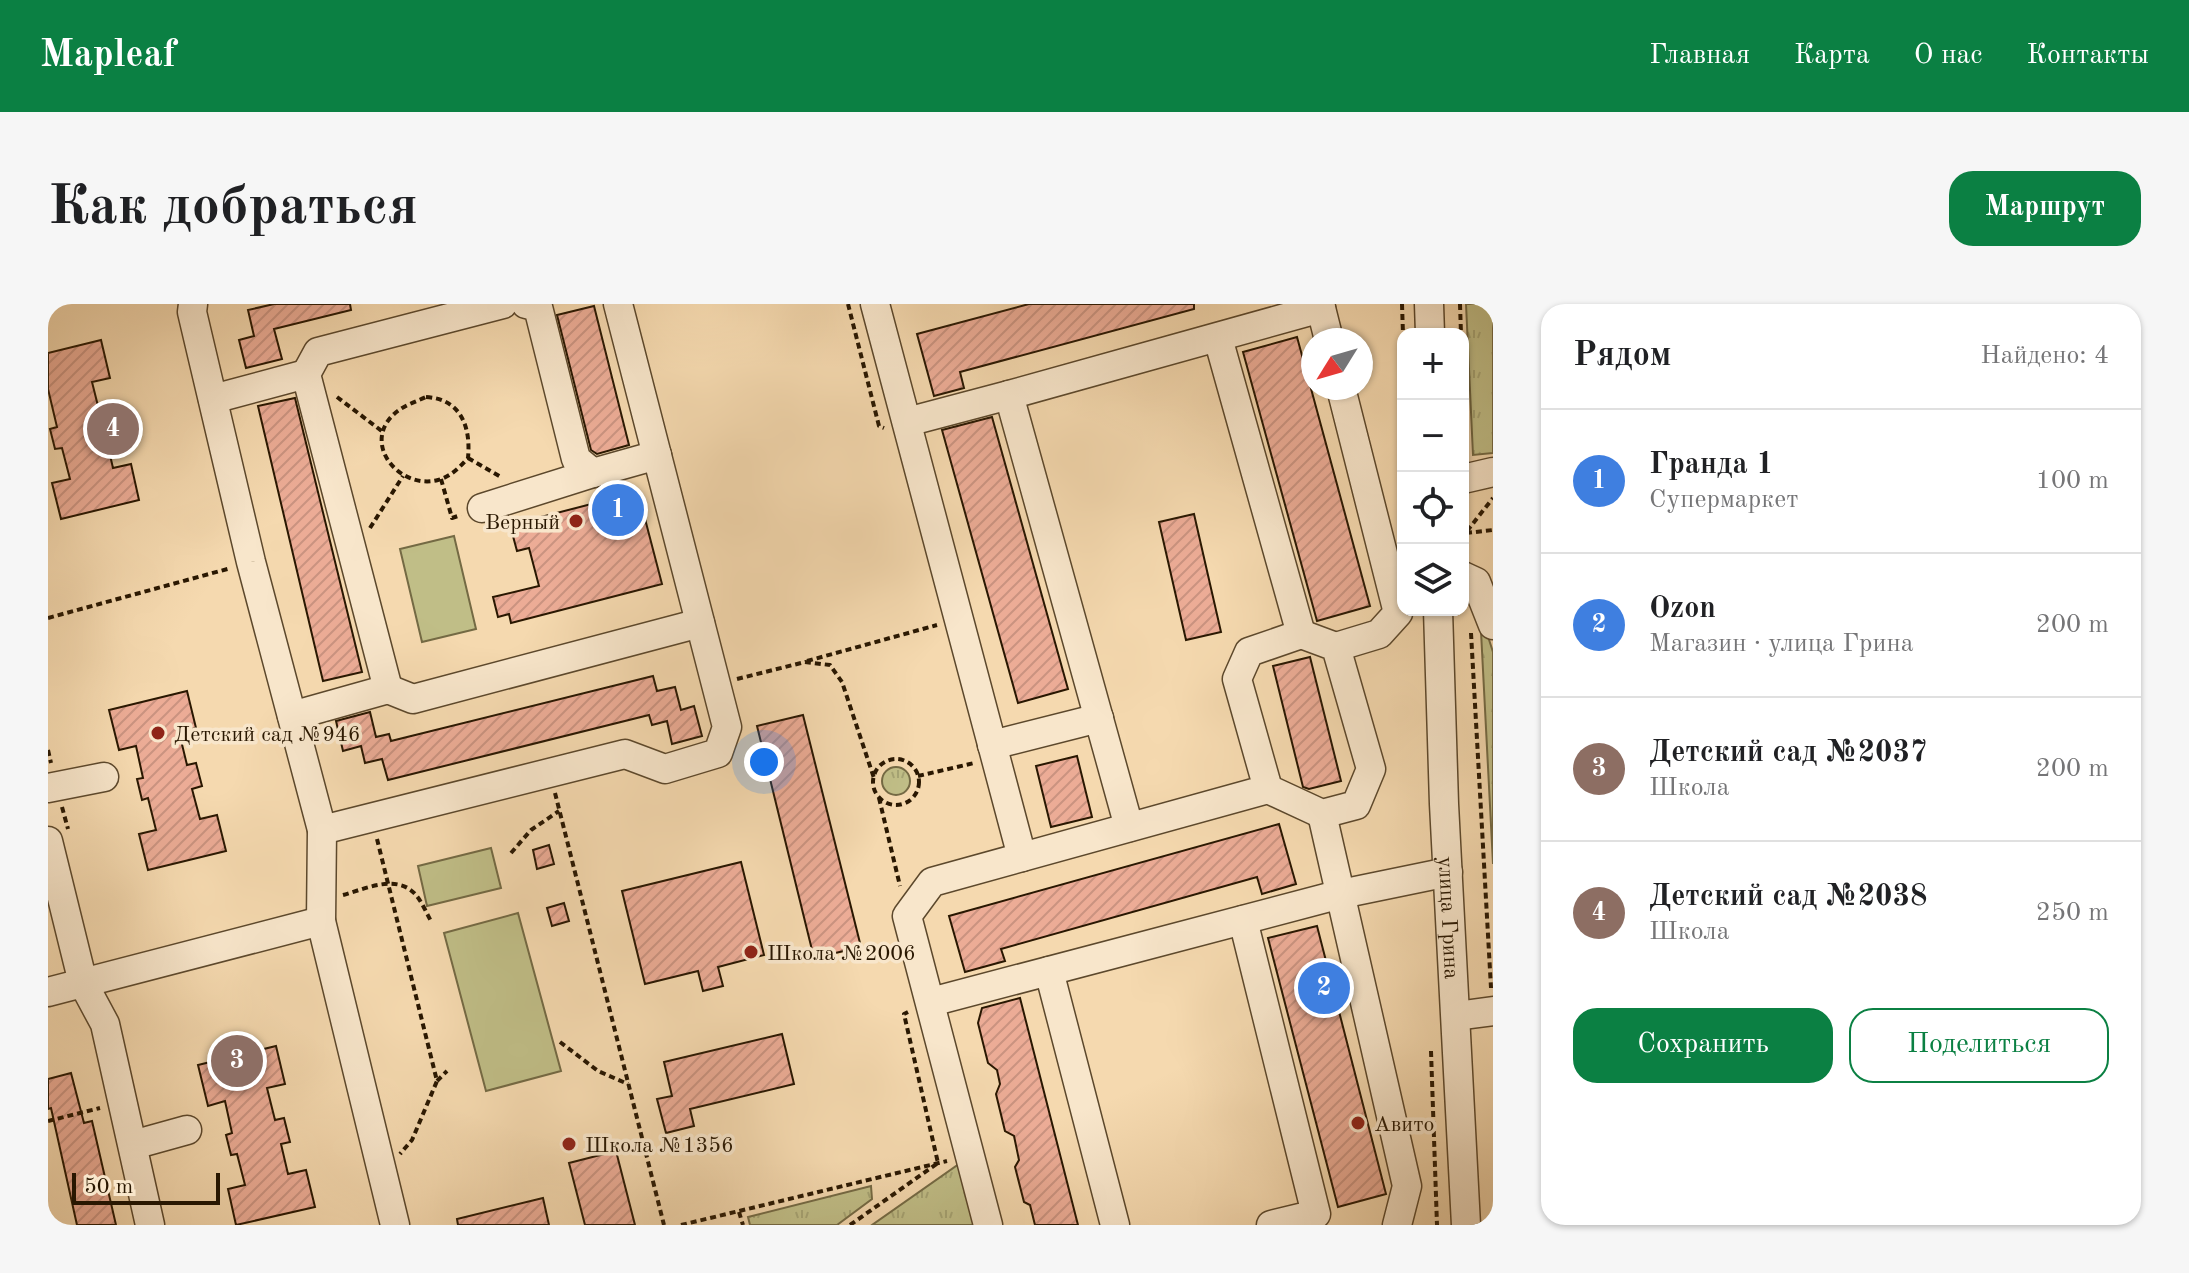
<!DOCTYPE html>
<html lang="ru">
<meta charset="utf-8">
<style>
:root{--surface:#fff;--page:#f6f6f6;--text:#202124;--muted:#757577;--line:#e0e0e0;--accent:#0b8043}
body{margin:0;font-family:"Old Standard TT",serif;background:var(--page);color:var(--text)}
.controls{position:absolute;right:24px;top:24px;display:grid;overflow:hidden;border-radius:16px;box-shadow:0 2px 6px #0004}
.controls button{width:72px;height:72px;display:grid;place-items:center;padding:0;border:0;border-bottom:2px solid var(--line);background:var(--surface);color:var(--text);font:40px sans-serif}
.compass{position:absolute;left:1253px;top:24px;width:72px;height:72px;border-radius:50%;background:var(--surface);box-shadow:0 2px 6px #0004;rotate:233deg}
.scale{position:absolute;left:24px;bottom:20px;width:148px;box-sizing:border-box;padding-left:8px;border:4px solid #291701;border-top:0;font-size:22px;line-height:28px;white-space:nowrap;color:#291701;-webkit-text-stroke:6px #f8e6cb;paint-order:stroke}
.you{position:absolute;left:716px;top:458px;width:28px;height:28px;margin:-20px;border:6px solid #fff;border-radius:50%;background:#1a73e8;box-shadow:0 0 0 12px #1a73e833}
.badge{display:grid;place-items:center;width:52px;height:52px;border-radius:50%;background:var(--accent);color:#fff;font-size:26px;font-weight:700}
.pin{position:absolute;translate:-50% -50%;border:4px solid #fff;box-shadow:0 2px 8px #0006}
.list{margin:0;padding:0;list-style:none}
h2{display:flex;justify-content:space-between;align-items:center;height:104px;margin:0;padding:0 32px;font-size:34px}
h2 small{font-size:26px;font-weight:400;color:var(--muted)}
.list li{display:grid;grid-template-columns:52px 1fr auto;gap:24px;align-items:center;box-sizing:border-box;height:144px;padding:0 32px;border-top:2px solid var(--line)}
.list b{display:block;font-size:30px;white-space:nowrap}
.list p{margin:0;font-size:26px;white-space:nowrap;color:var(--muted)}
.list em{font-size:26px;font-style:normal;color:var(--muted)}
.actions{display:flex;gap:16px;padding:24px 32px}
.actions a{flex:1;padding:18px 0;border:2px solid var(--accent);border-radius:24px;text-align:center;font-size:28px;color:var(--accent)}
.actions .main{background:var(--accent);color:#fff}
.icon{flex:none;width:44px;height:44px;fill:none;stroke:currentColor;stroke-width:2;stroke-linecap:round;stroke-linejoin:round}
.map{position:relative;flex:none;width:1445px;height:921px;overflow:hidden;border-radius:24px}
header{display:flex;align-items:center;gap:48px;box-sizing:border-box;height:112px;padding:0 40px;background:var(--accent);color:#fff}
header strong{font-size:38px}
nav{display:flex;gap:44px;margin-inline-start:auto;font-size:28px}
.intro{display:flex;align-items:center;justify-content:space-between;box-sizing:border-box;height:192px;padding:0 48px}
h1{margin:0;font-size:56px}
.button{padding:20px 36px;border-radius:24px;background:var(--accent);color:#fff;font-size:28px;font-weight:700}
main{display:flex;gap:48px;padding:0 48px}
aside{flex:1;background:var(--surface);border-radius:24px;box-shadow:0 2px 6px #0004}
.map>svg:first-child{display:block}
</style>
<header>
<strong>Mapleaf</strong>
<nav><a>Главная</a><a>Карта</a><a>О нас</a><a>Контакты</a></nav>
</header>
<div class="intro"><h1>Как добраться</h1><a class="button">Маршрут</a></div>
<main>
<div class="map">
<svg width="1445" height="921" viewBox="0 0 1445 921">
<defs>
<pattern id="grass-tufts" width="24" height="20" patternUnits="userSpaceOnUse" patternTransform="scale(2)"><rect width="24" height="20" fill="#c0be87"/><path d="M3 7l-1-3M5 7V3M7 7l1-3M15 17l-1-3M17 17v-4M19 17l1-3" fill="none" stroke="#a5a373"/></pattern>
<pattern id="forest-crowns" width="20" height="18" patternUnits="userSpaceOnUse" patternTransform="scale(2)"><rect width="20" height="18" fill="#c0be87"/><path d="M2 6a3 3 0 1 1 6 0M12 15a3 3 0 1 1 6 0" fill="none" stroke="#a5a373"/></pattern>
<pattern id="building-hatch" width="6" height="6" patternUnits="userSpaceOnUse" patternTransform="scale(2)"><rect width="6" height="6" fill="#ecac96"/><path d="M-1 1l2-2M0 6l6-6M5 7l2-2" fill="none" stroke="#ca9380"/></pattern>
</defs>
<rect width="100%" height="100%" fill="#f5d9af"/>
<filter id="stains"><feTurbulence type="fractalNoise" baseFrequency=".0025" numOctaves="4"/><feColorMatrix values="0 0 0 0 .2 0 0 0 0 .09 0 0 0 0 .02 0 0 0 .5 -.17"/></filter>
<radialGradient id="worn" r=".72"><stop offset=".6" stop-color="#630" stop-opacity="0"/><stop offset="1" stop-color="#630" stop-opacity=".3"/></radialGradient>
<g fill="url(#grass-tufts)" stroke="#746a44" stroke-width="2">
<path d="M1418,0h27v149l-20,2z"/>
<circle cx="848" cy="477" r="14"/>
<path d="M911,860l15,61h-102z"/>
<path d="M823,882l1,13 -35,26h-87l-2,-8z"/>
</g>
<path fill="url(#forest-crowns)" stroke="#746a44" stroke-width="2" d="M1432,308l13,40v212z"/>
<g fill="#c0be87" stroke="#746a44" stroke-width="2">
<path d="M406,232l22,93 -54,13 -22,-93z"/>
<path d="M443,544l10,40 -74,18 -9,-40z"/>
<path d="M470,609l43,158 -75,20 -42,-158z"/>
</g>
<g fill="url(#building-hatch)" stroke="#291701" stroke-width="2">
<path d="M226,0h76l1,6 -77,19 8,30 -36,9 -7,-28 15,-4 -6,-26z"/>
<path d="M981,0h165v5l-234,63 4,16 -30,8 -17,-62z"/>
<path d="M546,2l35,139 -32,9 -6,-4 -34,-135z"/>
<path d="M1249,33l73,269 -53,15 -74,-269z"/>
<path d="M53,36l9,38 -18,4 8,32 9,-2 6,24 -9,2 7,30 18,-4 8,36 -78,19 -9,-36 18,-4 -8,-31 -7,1 -5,-20 7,-2 -9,-38v-36z"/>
<path d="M247,94l67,274 -39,9 -65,-275z"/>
<path d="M944,113l76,272 -50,14 -76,-273z"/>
<path d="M590,188l24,92 -151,39 -2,-9 -11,3 -5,-20 46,-11 -10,-38 -12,3 -7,-26z"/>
<path d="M1146,210l27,118 -35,8 -27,-118z"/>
<path d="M1262,353l31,124 -32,8 -6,-2 -30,-121z"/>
<path d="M605,372l4,15 18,-4 6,23 13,-4 8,30 -30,8 -5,-23 -15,4 -3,-10 -261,65 -6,-21 -17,4 -4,-17 -18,5 -7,-30 34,-9 6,25 13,-3 2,7z"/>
<path d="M139,387l9,37 -17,4 8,33 9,-2 6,23 -10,3 8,30 17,-4 9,36 -78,19 -9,-36 17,-4 -8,-32 -6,2 -5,-21 6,-1 -7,-32 -17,4 -10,-40z"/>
<path d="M755,411l58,232 -47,11 -57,-232z"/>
<path d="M1029,452l15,61 -41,10 -15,-61z"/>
<path d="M1231,520l17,60 -34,10 -5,-17 -256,72 4,12 -40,11 -16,-56z"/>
<path d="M501,541l5,19 -17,5 -4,-19z"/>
<path d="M693,558l23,93 -46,12 5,19 -20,5 -5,-20 -53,13 -23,-93z"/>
<path d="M516,599l5,18 -17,5 -5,-18z"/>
<path d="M1269,622l69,268 -48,13 -70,-269z"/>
<path d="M972,694l58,227h-43l-5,-20 -6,-3 -9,-35 4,-7 -5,-24 -9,-5 -9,-37 4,-10 -3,-14 -9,-7 -10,-40 4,-15z"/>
<path d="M734,730l12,50 -104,25 4,17 -28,7 -9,-34 15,-3 -8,-34z"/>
<path d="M228,742l9,38 -18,4 8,32 9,-2 6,24 -9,2 7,30 18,-4 9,37 -79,18 -8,-36 17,-4 -8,-31 -6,1 -5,-20 6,-2 -7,-32 -17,5 -10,-41z"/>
<path d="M23,769l13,50 8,-2 24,104h-39l-26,-117 -3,1v-30z"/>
<path d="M568,847l19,74h-50l-16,-62z"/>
<path d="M495,894l6,27h-91l-1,-6z"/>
</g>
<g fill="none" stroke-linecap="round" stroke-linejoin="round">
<defs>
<g id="minor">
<path d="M145,0l-1,8 59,250 71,268 -1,91 74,304"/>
<path d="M478,0l12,3 38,152 17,14 64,-18"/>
<path d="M827,0l147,553"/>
<path d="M1272,0l9,36"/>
<path d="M1381,0l1,30"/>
<path d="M1170,34l83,296"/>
<path d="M165,95l93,-25"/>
<path d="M859,118l102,-27"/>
<path d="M1415,175l30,-7"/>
<path d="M434,204l111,-35"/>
<path d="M1415,272l13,6 17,43"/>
<path id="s1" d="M1390,306l6,194 22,421"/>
<path d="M1288,343l43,-13 19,-21 -57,-225"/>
<path d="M340,385l-82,-315 12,-22 185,-48"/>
<path d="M244,412l96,-27 25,10 287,-76"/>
<path d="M944,441l107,-27"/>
<path d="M0,484l56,-11"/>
<path d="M1274,510l85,372 -10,39"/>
<path d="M1081,523l-120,-432 312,-87"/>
<path d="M274,526l303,-76 40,15 53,-16 9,-26 -109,-423"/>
<path d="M0,537l35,142 22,41 45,201"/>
<path d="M1195,616l73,294 -45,11"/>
<path d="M1001,667l66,254"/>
<path d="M0,688l273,-71"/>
<path d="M883,698l410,-108 107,-22"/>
<path d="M1408,712l37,-5"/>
<path d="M85,841l54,-15"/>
<path d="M940,921l-81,-309 25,-34 336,-93 54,25 34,-9 15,-36 -35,-122 -35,-13 -52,18 -12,27 31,110"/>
</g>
</defs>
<use href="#minor" stroke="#5c482c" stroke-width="31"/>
<g stroke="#291701" stroke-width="4" stroke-dasharray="6 4" stroke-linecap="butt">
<path d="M800,0l31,122 5,2"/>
<path d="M1354,0l1,30"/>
<path d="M1412,0l1,30"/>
<path d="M289,93l46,35"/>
<path d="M378,93c35,2 45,30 42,61 -8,9 -18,19 -30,22 -38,10 -76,-35 -45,-65 9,-9 22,-13 33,-18z"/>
<path d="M1415,131v21"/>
<path d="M420,154l33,19"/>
<path d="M393,175l11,39 9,-3"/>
<path d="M1417,197l2,55"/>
<path d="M322,224l33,-52"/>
<path d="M1419,227l26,-33"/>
<path d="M1418,229l27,-3"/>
<path d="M0,314l183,-50"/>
<path d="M1423,329l20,355"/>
<path d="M759,357l130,-36"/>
<path d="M689,375l68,-17 25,3 12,17 32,96"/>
<path d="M0,446l3,13"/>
<circle cx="848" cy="478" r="23"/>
<path d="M870,472l56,-13"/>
<path d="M507,489l109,432"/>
<path d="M831,494l21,88"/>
<path d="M14,503l6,22"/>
<path d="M329,535l60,242 -25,59 -12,14"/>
<path d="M463,549l20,-23 28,-19"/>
<path d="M295,591c22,-6 54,-22 73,0 6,7 11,19 16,28"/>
<path d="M512,738l38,29 30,13"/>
<path d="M1383,747l6,174"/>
<path d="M389,777l10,-10"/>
<path d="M0,817l52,-13"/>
<path d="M691,908l4,13"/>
<path d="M633,921l266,-64"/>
<path d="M802,921l88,-62 -34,-149 4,-2"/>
</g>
<use href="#minor" stroke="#f8e6cb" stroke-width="28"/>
</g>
<g fill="#8f2418" stroke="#f8e6cb" stroke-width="3">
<circle cx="528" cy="217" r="8"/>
<circle cx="110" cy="429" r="8"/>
<circle cx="703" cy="648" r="8"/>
<circle cx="1310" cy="819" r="8"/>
<circle cx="521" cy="840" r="8"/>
</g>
<g text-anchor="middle" stroke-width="7" stroke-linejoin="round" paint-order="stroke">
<g font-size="22" fill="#291701" stroke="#f8e6cb" text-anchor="start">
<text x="512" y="225" text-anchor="end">Верный</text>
<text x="126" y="437">Детский сад №946</text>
<text x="719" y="656">Школа №2006</text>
<text x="1326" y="827">Авито</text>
<text x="537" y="848">Школа №1356</text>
</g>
<g font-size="22" fill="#291701" stroke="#f8e6cb">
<text dy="8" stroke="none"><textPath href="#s1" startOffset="308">улица Грина</textPath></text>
</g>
</g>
<rect width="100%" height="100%" filter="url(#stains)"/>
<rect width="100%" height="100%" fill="url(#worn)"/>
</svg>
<div class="controls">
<button>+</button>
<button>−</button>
<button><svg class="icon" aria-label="locate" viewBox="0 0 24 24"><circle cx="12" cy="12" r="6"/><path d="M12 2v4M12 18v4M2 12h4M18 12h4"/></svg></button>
<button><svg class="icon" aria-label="layers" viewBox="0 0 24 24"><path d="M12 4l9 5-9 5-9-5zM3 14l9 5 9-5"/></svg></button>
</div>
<svg class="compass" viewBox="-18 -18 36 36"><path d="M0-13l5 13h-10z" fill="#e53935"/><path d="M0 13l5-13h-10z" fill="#757577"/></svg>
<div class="scale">50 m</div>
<div class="you"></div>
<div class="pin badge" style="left:570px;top:206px;background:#3f7fe0">1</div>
<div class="pin badge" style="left:1276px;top:684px;background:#3f7fe0">2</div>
<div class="pin badge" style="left:189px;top:757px;background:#8d6e63">3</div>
<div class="pin badge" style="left:65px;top:125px;background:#8d6e63">4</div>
</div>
<aside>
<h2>Рядом<small>Найдено: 4</small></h2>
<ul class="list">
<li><span class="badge" style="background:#3f7fe0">1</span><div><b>Гранда 1</b><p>Супермаркет</p></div><em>100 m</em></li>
<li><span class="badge" style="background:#3f7fe0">2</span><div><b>Ozon</b><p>Магазин · улица Грина</p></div><em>200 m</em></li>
<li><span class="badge" style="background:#8d6e63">3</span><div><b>Детский сад №2037</b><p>Школа</p></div><em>200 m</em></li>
<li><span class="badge" style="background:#8d6e63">4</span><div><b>Детский сад №2038</b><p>Школа</p></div><em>250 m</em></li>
</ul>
<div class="actions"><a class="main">Сохранить</a><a>Поделиться</a></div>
</aside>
</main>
